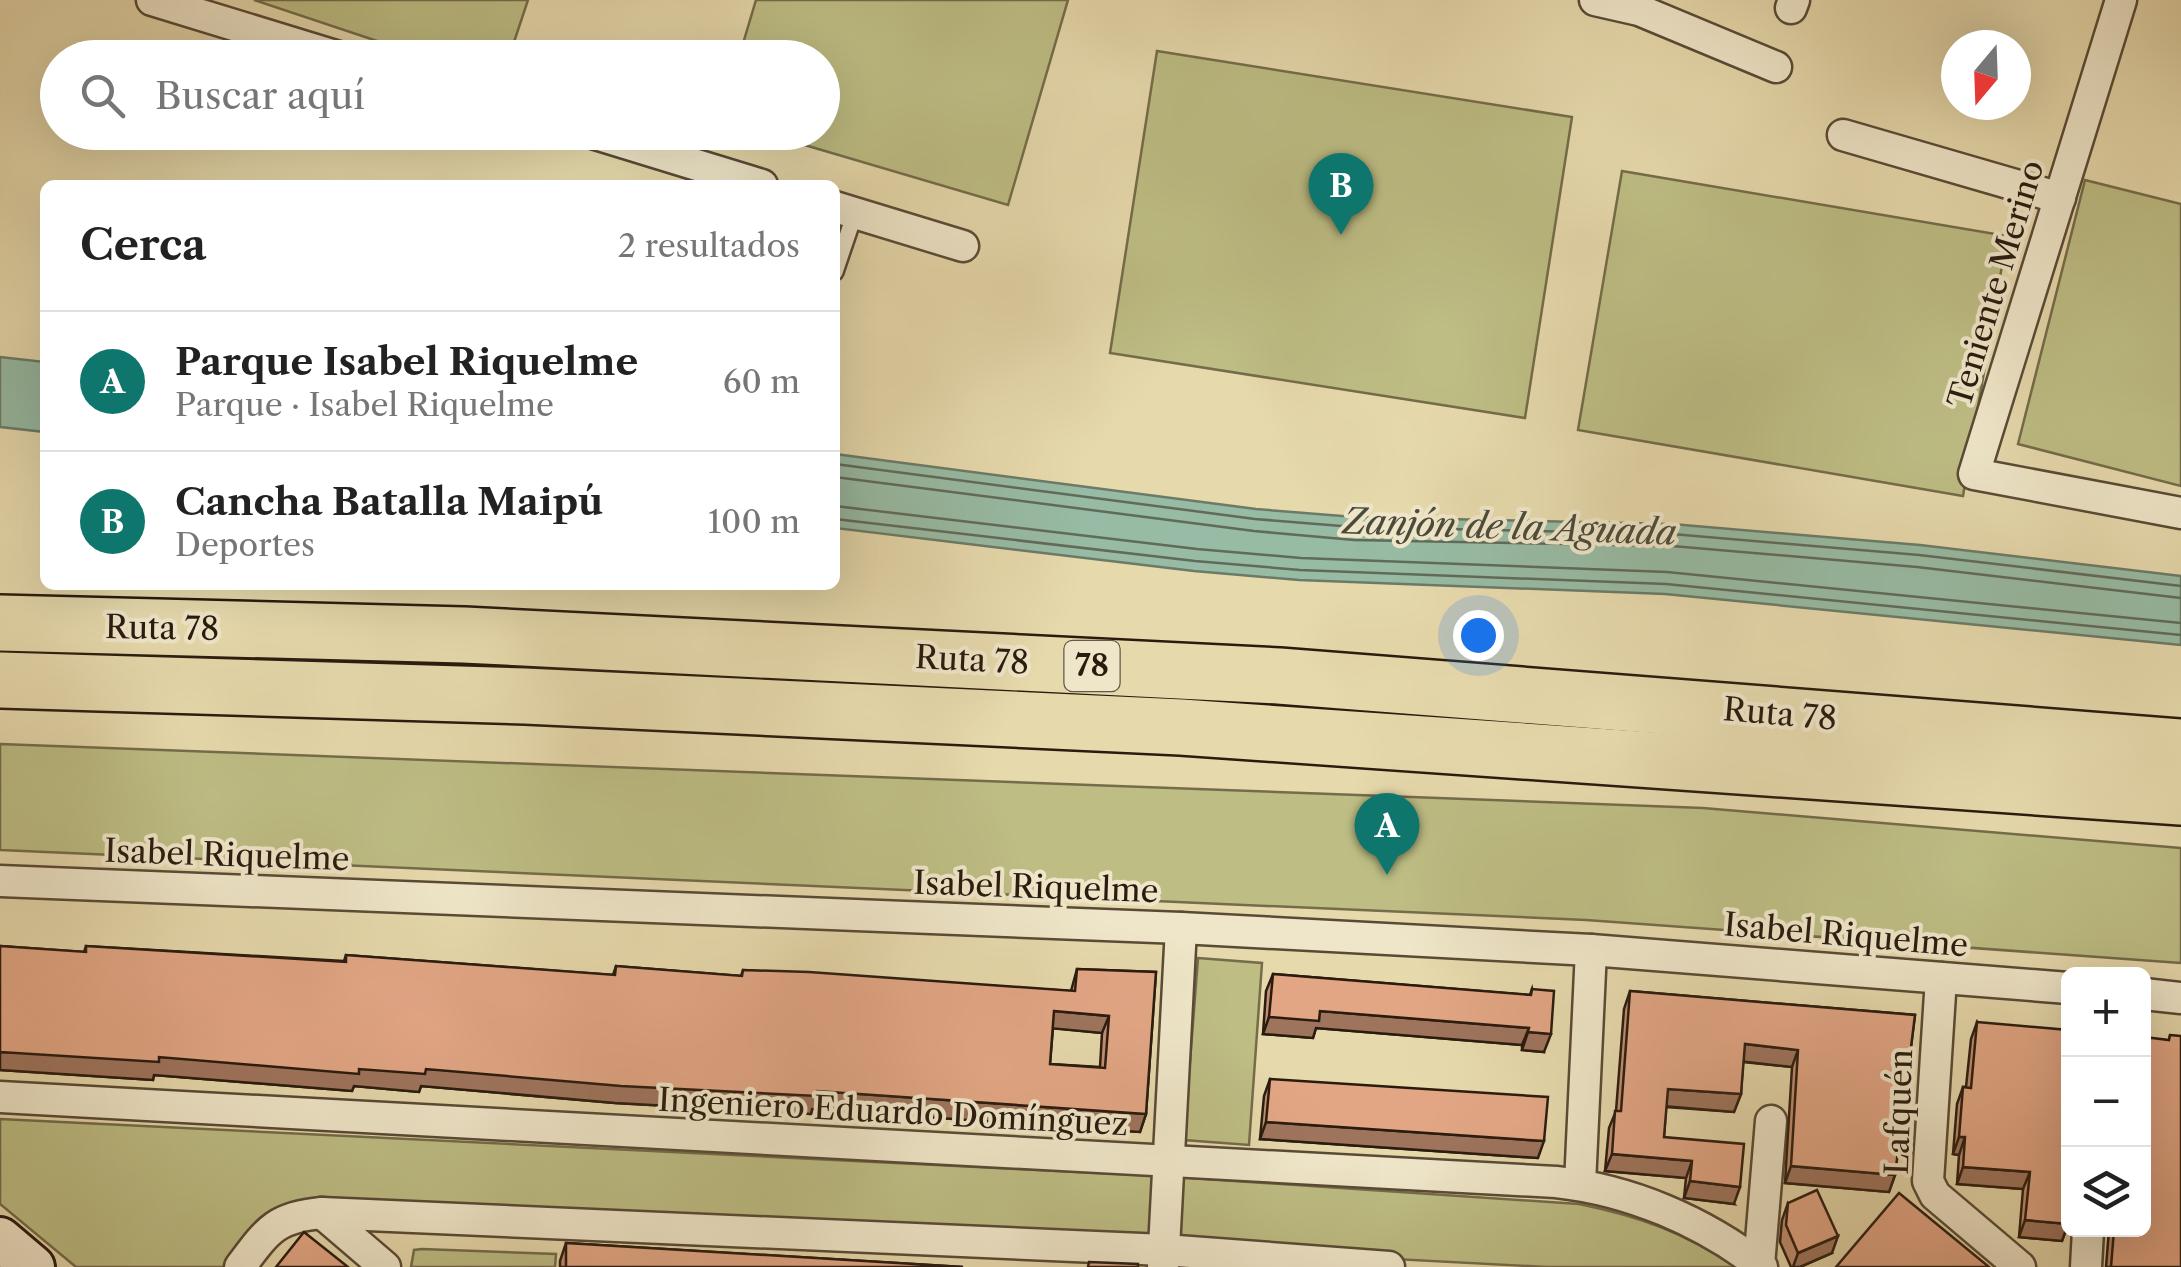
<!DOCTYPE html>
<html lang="es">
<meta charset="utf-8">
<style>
:root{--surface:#fff;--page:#f6f6f6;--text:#222;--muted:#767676;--line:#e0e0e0;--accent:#0f766e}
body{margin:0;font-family:"Libre Caslon Text",serif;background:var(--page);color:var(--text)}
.controls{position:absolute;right:30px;bottom:30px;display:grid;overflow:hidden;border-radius:15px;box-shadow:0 10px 40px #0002}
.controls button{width:90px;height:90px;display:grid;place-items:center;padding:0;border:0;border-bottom:2px solid var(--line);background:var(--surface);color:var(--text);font:50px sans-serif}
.compass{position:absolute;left:1941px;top:30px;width:90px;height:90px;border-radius:50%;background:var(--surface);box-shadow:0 10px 40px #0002;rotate:199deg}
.you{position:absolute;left:1478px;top:635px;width:35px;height:35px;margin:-25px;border:8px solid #fff;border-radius:50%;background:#1a73e8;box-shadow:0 0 0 15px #1a73e833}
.badge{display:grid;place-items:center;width:65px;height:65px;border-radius:50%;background:var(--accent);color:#fff;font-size:32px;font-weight:700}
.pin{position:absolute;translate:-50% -82px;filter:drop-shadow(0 2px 5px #0008)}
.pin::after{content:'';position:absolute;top:52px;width:35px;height:30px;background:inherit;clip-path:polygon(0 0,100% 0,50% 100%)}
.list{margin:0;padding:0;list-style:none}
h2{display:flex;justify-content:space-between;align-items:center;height:130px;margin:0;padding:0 40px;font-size:42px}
h2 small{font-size:32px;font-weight:400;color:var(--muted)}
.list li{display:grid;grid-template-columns:65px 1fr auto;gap:30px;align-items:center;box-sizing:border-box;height:140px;padding:0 40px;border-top:2px solid var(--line)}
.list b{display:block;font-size:38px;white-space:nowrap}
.list p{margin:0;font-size:32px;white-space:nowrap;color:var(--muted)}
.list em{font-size:32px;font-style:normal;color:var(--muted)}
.icon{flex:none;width:55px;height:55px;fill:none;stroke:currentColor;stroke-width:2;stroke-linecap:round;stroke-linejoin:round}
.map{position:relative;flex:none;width:2181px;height:1267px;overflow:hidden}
.search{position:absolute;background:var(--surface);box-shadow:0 10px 40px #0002;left:40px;top:40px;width:800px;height:110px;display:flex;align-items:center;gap:25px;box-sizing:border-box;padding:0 35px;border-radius:55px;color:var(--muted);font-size:38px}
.panel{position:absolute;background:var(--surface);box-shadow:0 10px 40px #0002;left:40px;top:180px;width:800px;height:410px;border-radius:15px}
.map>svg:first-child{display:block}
</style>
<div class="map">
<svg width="2181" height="1267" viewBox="0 0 2181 1267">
<rect width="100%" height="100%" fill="#e6d9ac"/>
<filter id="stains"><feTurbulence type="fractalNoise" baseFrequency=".002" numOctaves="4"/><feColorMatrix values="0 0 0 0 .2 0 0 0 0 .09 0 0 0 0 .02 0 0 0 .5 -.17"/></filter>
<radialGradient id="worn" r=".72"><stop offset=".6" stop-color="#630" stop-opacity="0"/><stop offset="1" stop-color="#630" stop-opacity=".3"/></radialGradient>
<g fill="#bdbd84" stroke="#746c4a" stroke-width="2.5">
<path d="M254,0h274l-19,57h-84z"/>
<path d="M756,0h312l-60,205 -244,-72 58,-1v-74l-83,-1z"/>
<path d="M1157,51l415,66 -47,301 -415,-65z"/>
<path d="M1622,171l385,65 -44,260 -385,-66z"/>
<path d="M2085,180l96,24v282l-163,-42z"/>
<path d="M0,744l1703,64 478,40v115l-595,-43 -1586,-70z"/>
<path d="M1198,958l64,5 -13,182 -65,-5z"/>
<path d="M0,1119l1160,57 419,28c64,13 104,29 159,63h-191l-1238,-65 -78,65h-155l-76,-63z"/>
<path d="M422,1249l134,5 -1,13h-144l3,-17z"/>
</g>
<g fill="#97bba4" stroke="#6b7b68" stroke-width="2.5">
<path d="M0,357l45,5v70l-45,-5z"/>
<path d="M835,454l421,55 99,8 317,7 248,21 261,31v69l-516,-51 -366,-14 -105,-9 -359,-43z"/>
</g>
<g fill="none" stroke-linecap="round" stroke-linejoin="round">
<g stroke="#606b5a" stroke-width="2.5">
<path d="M835,464l420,55 99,8 318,7 247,21 262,31"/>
<path d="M835,477l419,54 100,9 318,6 245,21 264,31"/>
<path d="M835,506l362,43 104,9 366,14 514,51"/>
<path d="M835,519l360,42 105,9 366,14 515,51"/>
</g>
<defs>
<path id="lane" d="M835,272l20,-59"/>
<g id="street">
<path d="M152,0l190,58"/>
<path d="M1595,0l44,10 137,57"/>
<path d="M2121,0l-147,474 207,39"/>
<path d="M1791,8l3,-8"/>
<path d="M589,132l173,53"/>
<path d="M1843,135l217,63"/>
<path d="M835,207l128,39"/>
<path d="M0,881l1181,47 410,22 477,38"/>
<path d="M1941,978l-13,203 7,14 85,72"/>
<path d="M2144,994l37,4"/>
<path d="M0,1097l1556,85c74,8 147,39 206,85"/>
<path d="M1580,1184l11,-234"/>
<path d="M322,1213l63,54"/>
<path d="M1759,1265l12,-144"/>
<path d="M240,1267c27,-36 35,-50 82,-54l842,37 225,17"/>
<path d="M1163,1267l18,-339"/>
<path d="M2086,1267l2,-37"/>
</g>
<path id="secondary" d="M0,1239l33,28"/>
<g id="highway">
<path d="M0,623l464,12 815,41 902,71"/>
<path d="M0,680l525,16 656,31 1000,70"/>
</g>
</defs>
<use href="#lane" stroke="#594a36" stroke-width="20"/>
<use href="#street" stroke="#594a36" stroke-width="35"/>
<use href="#secondary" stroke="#2a1b0f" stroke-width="48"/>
<use href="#highway" stroke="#2a1b0f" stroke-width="60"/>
<use href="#lane" stroke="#efe6c9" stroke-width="15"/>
<use href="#street" stroke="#efe6c9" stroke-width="30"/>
<use href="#secondary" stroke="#efe6c9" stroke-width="42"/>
<use href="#highway" stroke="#e6d9ac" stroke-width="55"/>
</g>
<g fill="#c28f72" stroke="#2a1b0f" stroke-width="2.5" fill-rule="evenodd">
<path d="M0,946l84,6 2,-6 258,15 2,-6 267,20 3,-9 125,10 2,-6 328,21 6,-22 79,3 -10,142 -6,18 -328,-23 -1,5 -196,-11 -194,-17 -2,6 -65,-6 -2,5 -198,-16 -1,5 -153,-10zM1053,1028l49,5 -2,34 -50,-3z"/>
<path d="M1273,974l257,21 2,-6 12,63 -22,-2v-5l-206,-17 -3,10 -50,-4 3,-43z"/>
<path d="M1630,991l285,24 -20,160 -6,17 -104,-9 7,-116 -49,-5 -2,32 -7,18 -68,-5 -2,30 70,67 -50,-6 2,-20 -81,-7 4,-43 7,-17 8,-102z"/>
<path d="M1977,1022l91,202 -6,17 -43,-4 4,-48 -66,-5 2,-29 -6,-1 4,-50 6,-17h3l5,-48z"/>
<path d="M2170,1035l11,232h-75l3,-37h35z"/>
<path d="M1270,1079l268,79 -278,-19 4,-43z"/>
<path d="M1788,1203l44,50 -32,14h-9l-11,-25 2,-22z"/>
<path d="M566,1243l397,24h-403v-6z"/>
</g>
<g fill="#9e745d" stroke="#2a1b0f" stroke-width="2.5">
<path d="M1054,1011l55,5 -7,17 -54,-5z"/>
<path d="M1320,1011l209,17 -7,17 -206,-17 -3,10 -50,-4 6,-17z"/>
<path d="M1528,1032l23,2 -7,18 -22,-2z"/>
<path d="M1745,1044l53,6 -6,17 -54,-6z"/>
<path d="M0,1052l159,5 200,12h67l391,22 329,23 -6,18 -328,-23 -1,5 -196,-11 -194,-17 -2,6 -65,-6 -2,5 -198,-16 -1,5 -153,-10z"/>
<path d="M1668,1089l73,5 -7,18 -72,-6z"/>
<path d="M1266,1122l278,19 -6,17 -278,-19z"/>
<path d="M1959,1137h6l-6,18 -6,-1z"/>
<path d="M1612,1154l80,7 -6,17 -81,-7z"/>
<path d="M1791,1166l104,9 -6,17 -104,-9z"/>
<path d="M1963,1167l67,5 -7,17 -66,-5z"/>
<path d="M1690,1181l50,6 -6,17 -50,-6z"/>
<path d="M2025,1220l43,4 -6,17 -43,-4z"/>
<path d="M1838,1236l-6,17 -32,14h-7l5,-14z"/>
</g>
<g fill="#e2a685" stroke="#2a1b0f" stroke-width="2.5" fill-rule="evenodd">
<path d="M0,946l86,6v-6l260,16v-7l269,20 1,-9 126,10 1,-6 66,2 266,19 2,-22 79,3 -10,142 -329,-23v5l-196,-10 -195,-17 -1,5 -66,-5v5l-200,-17v5l-159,-10zM1054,1011l55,5 -4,52 -55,-4z"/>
<path d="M1273,974l258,21 1,-6 22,2 -3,43 -23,-2 1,-4 -209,-17 -1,10 -50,-4z"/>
<path d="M1630,991l285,24 -20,160 -104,-9 7,-116 -53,-6 -4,50 -73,-5 -4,48 80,7 -4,43 -50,-6 2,-20 -80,-7 3,-43h6z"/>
<path d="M1977,1022l91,8v194l-43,-4 5,-48 -67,-5 2,-30h-6l4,-50 8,1z"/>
<path d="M2170,1035l11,1v231h-70l3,-37h30v-193l25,3z"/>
<path d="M1270,1079l278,18 -4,44 -278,-19z"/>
<path d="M1817,1190l21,46 -40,17 -12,-28 2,-22z"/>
<path d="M1899,1193l90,74h-153z"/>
<path d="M304,1232l44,35h-72z"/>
<path d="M566,1243l397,24h-397z"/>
<path d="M1089,1262l49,2v3h-50z"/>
</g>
<g text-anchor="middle" stroke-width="8" stroke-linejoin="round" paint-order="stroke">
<rect fill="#efe6c9" stroke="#655847" stroke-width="2.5" x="1064.5" y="641" width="55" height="50" rx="8"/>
<g font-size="30" font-weight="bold" fill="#2a1b0f">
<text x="1092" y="676">78</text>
</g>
<g font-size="32" fill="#2a1b0f" stroke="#efe6c9">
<text transform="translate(1996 284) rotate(-73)" y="11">Teniente Merino</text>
<text transform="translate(162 628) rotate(1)" y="11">Ruta 78</text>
<text transform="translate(972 660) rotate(3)" y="11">Ruta 78</text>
<text transform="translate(1780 714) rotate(5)" y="11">Ruta 78</text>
<text transform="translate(227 855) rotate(2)" y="11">Isabel Riquelme</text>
<text transform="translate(1036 887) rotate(2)" y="11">Isabel Riquelme</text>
<text transform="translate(1846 935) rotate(5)" y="11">Isabel Riquelme</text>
<text transform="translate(893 1112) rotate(3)" y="11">Ingeniero Eduardo Domínguez</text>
<text transform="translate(1899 1112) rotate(-88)" y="11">Lafquén</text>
</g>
<g font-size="35" font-style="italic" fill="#4b4b3c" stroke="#efe6c9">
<text transform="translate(1509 527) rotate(2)" y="12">Zanjón de la Aguada</text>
</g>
</g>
<rect width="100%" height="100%" filter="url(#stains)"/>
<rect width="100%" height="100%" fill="url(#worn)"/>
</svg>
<div class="controls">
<button>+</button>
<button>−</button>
<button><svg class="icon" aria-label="layers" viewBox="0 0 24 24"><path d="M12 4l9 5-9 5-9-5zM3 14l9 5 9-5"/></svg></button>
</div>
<svg class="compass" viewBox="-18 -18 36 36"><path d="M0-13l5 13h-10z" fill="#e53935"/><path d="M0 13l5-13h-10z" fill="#767676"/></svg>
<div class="you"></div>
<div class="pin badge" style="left:1387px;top:875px">A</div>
<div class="pin badge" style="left:1341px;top:235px">B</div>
<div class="search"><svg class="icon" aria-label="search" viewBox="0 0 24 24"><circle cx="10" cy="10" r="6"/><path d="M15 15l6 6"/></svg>Buscar aquí</div>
<section class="panel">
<h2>Cerca<small>2 resultados</small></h2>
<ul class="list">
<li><span class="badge">A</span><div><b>Parque Isabel Riquelme</b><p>Parque · Isabel Riquelme</p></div><em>60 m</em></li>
<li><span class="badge">B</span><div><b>Cancha Batalla Maipú</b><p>Deportes</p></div><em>100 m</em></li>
</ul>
</section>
</div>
